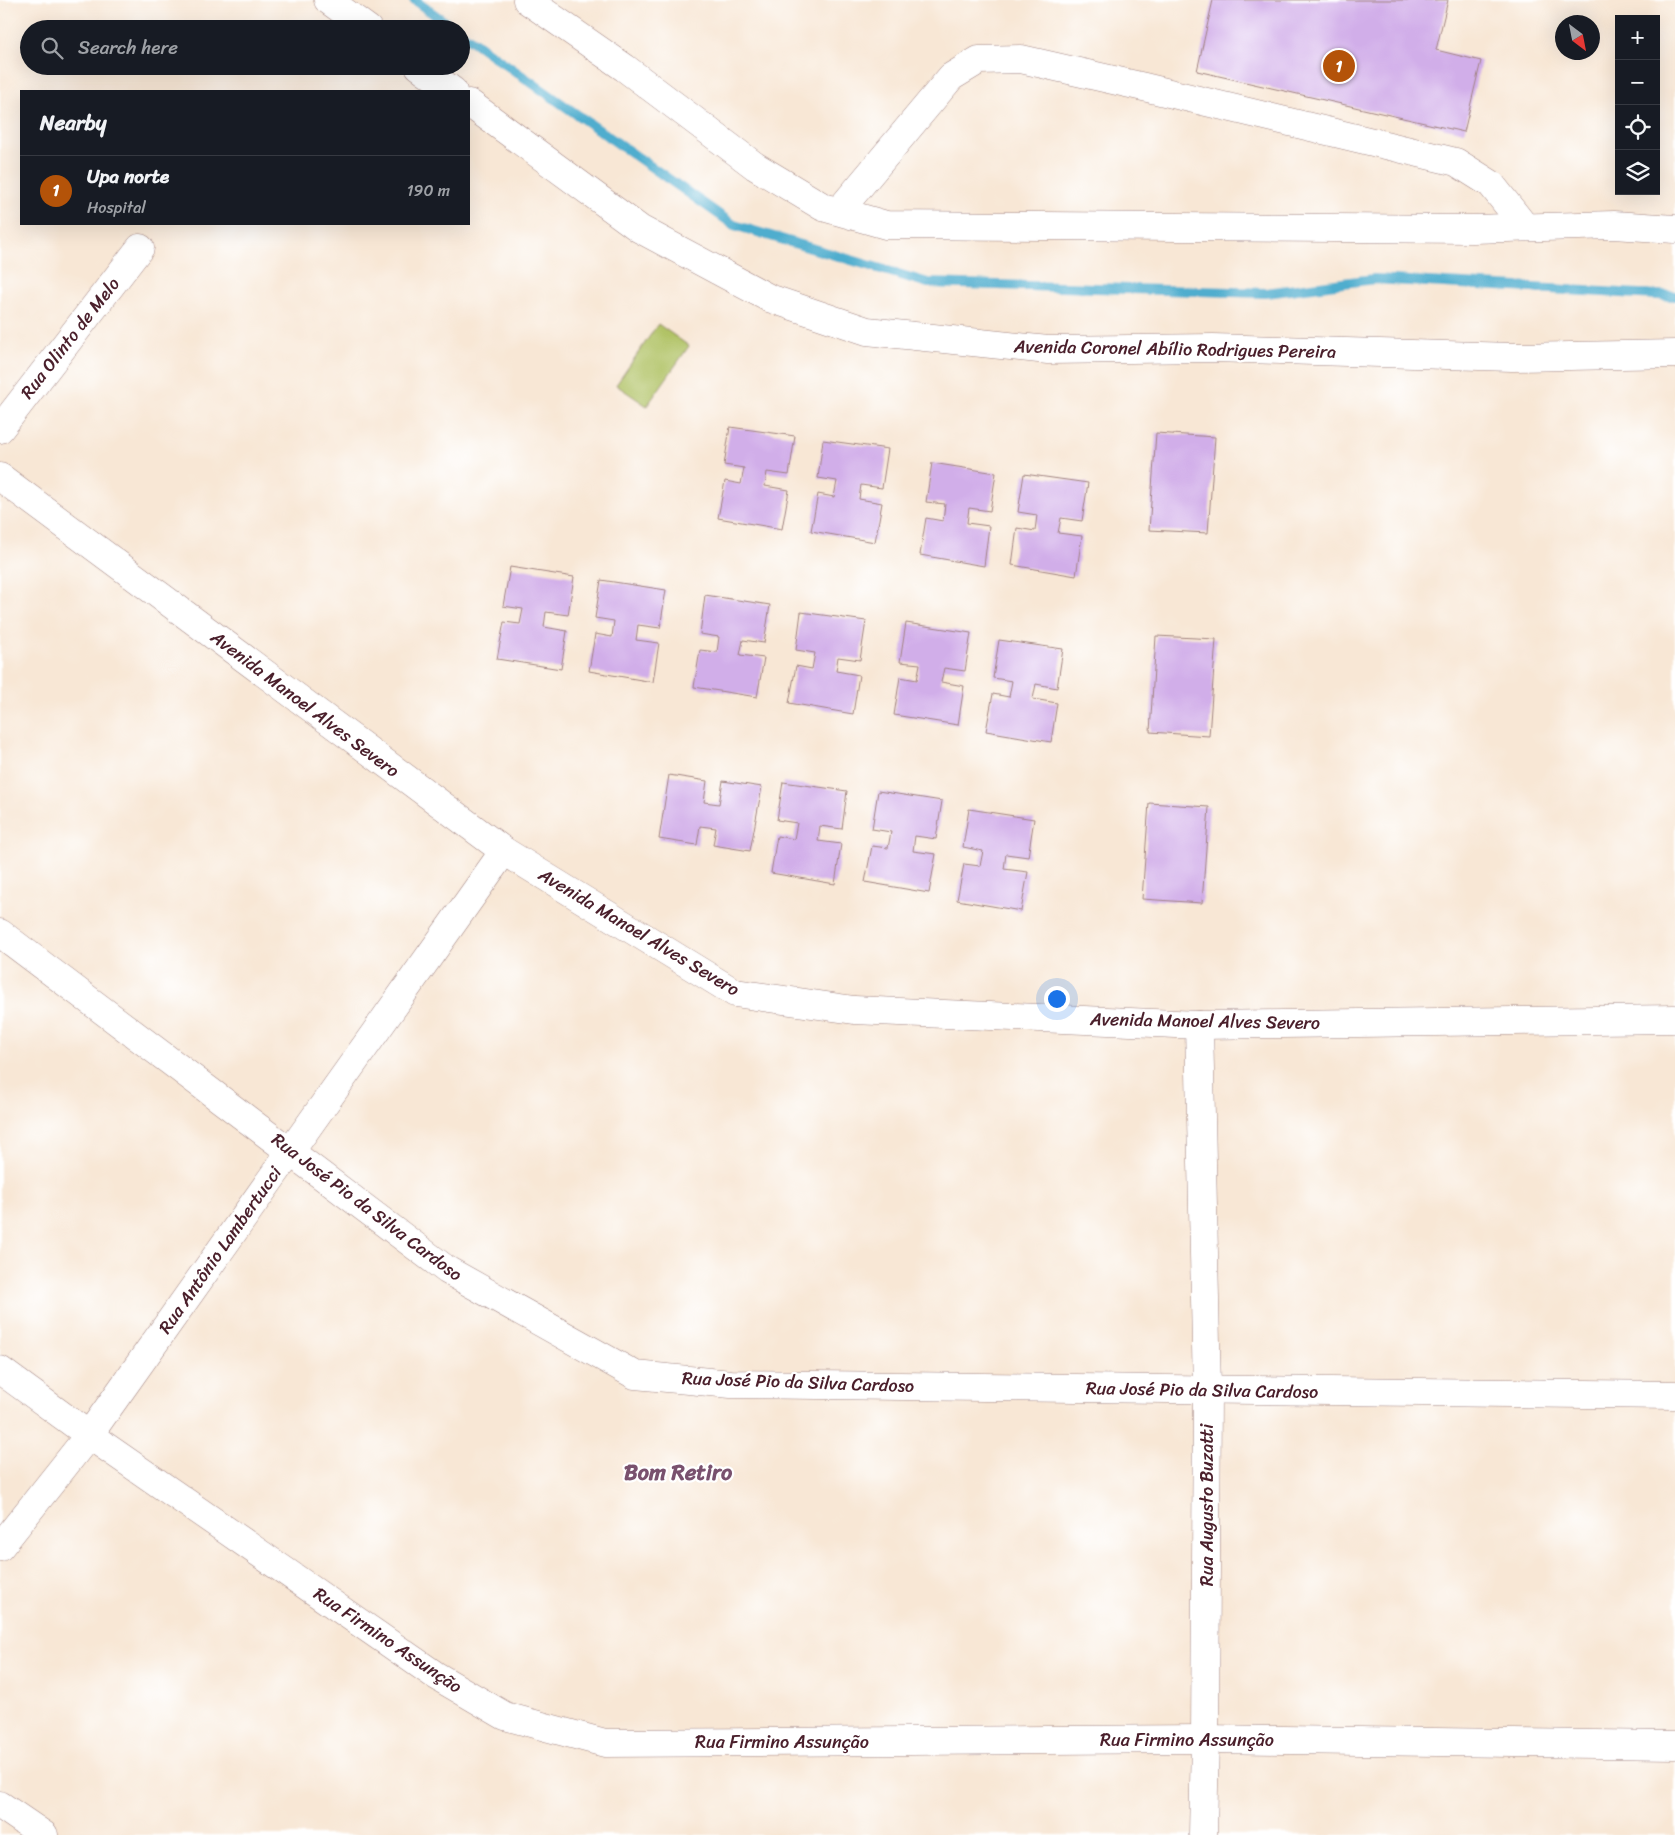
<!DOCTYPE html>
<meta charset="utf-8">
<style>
:root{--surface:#171b24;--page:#242831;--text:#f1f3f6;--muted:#9ea1a6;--line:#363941;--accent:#b45309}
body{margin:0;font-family:Sriracha,sans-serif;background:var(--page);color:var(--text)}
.controls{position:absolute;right:15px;top:15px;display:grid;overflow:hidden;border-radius:0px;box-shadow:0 5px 20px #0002}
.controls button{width:45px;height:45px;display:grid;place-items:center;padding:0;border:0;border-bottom:1px solid var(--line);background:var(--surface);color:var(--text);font:25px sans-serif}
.compass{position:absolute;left:1555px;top:15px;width:45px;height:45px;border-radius:50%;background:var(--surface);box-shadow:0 5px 20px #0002;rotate:148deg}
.you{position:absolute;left:1056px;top:998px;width:18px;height:18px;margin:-12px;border:4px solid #fff;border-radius:50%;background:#1a73e8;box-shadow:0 0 0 8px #1a73e833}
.badge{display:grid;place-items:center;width:32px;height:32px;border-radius:50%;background:var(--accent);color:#fff;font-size:16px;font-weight:700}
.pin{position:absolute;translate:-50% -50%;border:2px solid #fff;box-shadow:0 1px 5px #0006}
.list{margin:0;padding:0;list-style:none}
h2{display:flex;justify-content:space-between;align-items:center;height:65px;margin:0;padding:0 20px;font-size:21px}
h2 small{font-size:16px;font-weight:400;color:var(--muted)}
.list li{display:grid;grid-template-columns:32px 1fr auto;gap:15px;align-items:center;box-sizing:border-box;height:70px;padding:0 20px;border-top:1px solid var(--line)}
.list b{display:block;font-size:19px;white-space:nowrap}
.list p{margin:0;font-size:16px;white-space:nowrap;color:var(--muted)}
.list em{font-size:16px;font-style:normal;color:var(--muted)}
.icon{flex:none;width:28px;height:28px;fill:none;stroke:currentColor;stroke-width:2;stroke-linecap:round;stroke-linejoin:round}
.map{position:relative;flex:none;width:1675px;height:1835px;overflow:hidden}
.search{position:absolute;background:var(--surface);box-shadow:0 5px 20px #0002;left:20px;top:20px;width:450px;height:55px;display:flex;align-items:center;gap:12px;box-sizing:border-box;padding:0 18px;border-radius:28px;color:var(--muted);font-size:19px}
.panel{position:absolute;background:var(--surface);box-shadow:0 5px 20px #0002;left:20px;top:90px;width:450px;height:135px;border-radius:0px}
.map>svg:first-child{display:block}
</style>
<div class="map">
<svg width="1675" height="1835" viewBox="0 0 1675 1835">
<rect width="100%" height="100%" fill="#fff"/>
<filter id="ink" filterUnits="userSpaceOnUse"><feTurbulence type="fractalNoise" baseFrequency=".02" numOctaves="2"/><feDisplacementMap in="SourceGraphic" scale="10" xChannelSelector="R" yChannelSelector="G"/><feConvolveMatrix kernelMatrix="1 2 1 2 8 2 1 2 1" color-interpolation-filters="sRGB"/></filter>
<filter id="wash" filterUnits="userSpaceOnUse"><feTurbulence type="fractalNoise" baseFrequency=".0096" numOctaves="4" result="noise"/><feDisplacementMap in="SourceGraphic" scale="20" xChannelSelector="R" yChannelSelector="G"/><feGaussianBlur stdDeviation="1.12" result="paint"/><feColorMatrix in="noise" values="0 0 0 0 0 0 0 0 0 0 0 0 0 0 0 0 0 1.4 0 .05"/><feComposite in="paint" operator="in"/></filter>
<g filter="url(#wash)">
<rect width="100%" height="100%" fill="#f8e7d5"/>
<path fill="#b0c265" stroke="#7d7048" d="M658,324l31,22 -42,60 -31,-21z"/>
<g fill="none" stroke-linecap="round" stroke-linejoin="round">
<g stroke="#4fadce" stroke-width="10">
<path d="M414,0l41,29"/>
<path d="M461,33l273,192 194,58 338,10 108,-14 301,17"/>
</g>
</g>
<g id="blocks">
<g fill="#d1aee9">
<path d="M1213,0h235l-12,50 45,11 -17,71 -267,-61z"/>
<path d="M730,427l65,9 -6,39 -22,-3 -2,14 24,4 -7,39 -64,-11 7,-37 16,3 3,-16 -20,-3z"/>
<path d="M1156,433l59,4 -7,96 -59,-3z"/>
<path d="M823,440l65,9 -6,39 -21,-3 -2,14 23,4 -7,39 -64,-11 7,-37 16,3 3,-16 -19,-3z"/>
<path d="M932,463l64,10 -6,38 -21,-3 -2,15 22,3 -5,40 -64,-11 6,-37 17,3 2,-17 -19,-2z"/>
<path d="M1024,474l64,9 -6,38 -21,-3 -3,15 24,3 -6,40 -64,-11 5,-37 18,3 2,-16 -19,-3z"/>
<path d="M510,567l64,10 -6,38 -22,-3 -2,15 23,4 -6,38 -64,-10 7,-37 16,2 3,-15 -20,-3z"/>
<path d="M601,580l65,10 -6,38 -22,-3 -2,15 23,3 -6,39 -64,-11 6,-37 17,3 2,-16 -19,-3z"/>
<path d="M705,595l65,10 -6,38 -21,-3 -3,15 24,3 -7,39 -63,-10 6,-37 17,2 2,-15 -19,-3z"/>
<path d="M801,612l65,9 -6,39 -22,-3 -2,14 23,4 -6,39 -64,-11 7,-37 16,3 3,-16 -19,-3z"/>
<path d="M906,623l65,10 -6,38 -21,-3 -3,14 23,4 -6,39 -64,-10 6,-38 17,3 3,-16 -20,-2z"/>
<path d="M1156,636l60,3 -7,97 -59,-4z"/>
<path d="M999,640l64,9 -6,39 -21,-4 -3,15 24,4 -6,39 -65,-11 7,-37 16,3 3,-16 -19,-3z"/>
<path d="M669,775l38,6 -3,21 15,2 4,-23 39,6 -12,64 -37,-6 3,-17 -16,-2 -3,19 -38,-6z"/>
<path d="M783,782l64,9 -5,38 -22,-3 -2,15 23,3 -6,40 -64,-11 6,-37 17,3 3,-16 -20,-3z"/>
<path d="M878,791l64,10 -6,38 -21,-3 -2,15 23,3 -7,39 -64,-11 7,-36 16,2 3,-16 -19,-3z"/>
<path d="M1149,803l60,4 -7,96 -60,-4z"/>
<path d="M969,809l65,10 -6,38 -22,-3 -2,15 24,3 -7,39 -64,-11 7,-36 16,2 3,-15 -20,-4z"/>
</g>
</g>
</g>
<g filter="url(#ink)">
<use href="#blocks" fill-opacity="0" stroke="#a18380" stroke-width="1"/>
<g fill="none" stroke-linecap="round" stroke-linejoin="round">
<defs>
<g id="minor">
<path d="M328,0l40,29"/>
<path d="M527,0l98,68 130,98 68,41 63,18 587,4 141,-4 61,4"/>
<path d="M419,66l34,25"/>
<path d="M469,103l171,126 129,69 98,33 181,19 165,-2 299,9 163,-3"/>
<path d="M839,211l112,-134 28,-17 42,-1 123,28 312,75 35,22 34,43"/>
<path d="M0,429l140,-181"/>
<path d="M0,477l504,374 231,142 119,17 345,15 476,-6"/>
<path d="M0,933l447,337 188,105 96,9 944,11"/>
<path d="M1199,1025l8,365 -2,349 -2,96"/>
<path d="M0,1370l89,65 346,240 70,41 100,27 600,-4 470,6"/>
<path d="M0,1547l89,-112 415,-584"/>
<path d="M0,1805l44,30"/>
</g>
</defs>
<use href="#minor" stroke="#a18380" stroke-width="29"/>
<use href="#minor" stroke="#fff" stroke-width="28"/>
</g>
</g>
<g text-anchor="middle" stroke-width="4.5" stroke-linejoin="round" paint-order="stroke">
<g font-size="18" fill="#4a1f2b" stroke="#fff">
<text transform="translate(70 338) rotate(-52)" y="6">Rua Olinto de Melo</text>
<text transform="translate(1175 349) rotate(1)" y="6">Avenida Coronel Abílio Rodrigues Pereira</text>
<text transform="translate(305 704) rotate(37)" y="6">Avenida Manoel Alves Severo</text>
<text transform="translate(639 932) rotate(31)" y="6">Avenida Manoel Alves Severo</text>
<text transform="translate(1205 1021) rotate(1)" y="6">Avenida Manoel Alves Severo</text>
<text transform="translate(367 1207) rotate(37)" y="6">Rua José Pio da Silva Cardoso</text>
<text transform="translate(220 1250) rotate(-55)" y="6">Rua Antônio Lambertucci</text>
<text transform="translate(798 1382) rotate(2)" y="6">Rua José Pio da Silva Cardoso</text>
<text transform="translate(1202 1390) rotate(1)" y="6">Rua José Pio da Silva Cardoso</text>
<text transform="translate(1207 1505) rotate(-90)" y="6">Rua Augusto Buzatti</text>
<text transform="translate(388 1640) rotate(34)" y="6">Rua Firmino Assunção</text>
<text x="1187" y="1746">Rua Firmino Assunção</text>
<text x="782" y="1748">Rua Firmino Assunção</text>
</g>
<g font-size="22" font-weight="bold" fill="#79516e" stroke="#fff">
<text x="678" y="1480">Bom Retiro</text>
</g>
</g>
</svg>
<div class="controls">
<button>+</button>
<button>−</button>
<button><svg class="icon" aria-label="locate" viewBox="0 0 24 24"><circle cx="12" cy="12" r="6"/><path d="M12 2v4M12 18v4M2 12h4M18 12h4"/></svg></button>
<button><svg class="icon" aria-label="layers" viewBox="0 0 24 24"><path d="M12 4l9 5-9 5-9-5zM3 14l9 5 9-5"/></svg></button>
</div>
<svg class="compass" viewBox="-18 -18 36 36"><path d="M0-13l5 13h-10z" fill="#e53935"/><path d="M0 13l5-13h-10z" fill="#9ea1a6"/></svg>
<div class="you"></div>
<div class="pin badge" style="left:1339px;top:66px">1</div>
<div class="search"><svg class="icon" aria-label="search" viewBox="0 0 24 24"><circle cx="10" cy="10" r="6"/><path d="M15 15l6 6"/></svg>Search here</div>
<section class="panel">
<h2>Nearby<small></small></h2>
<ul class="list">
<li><span class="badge">1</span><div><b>Upa norte</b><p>Hospital</p></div><em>190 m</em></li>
</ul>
</section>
</div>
